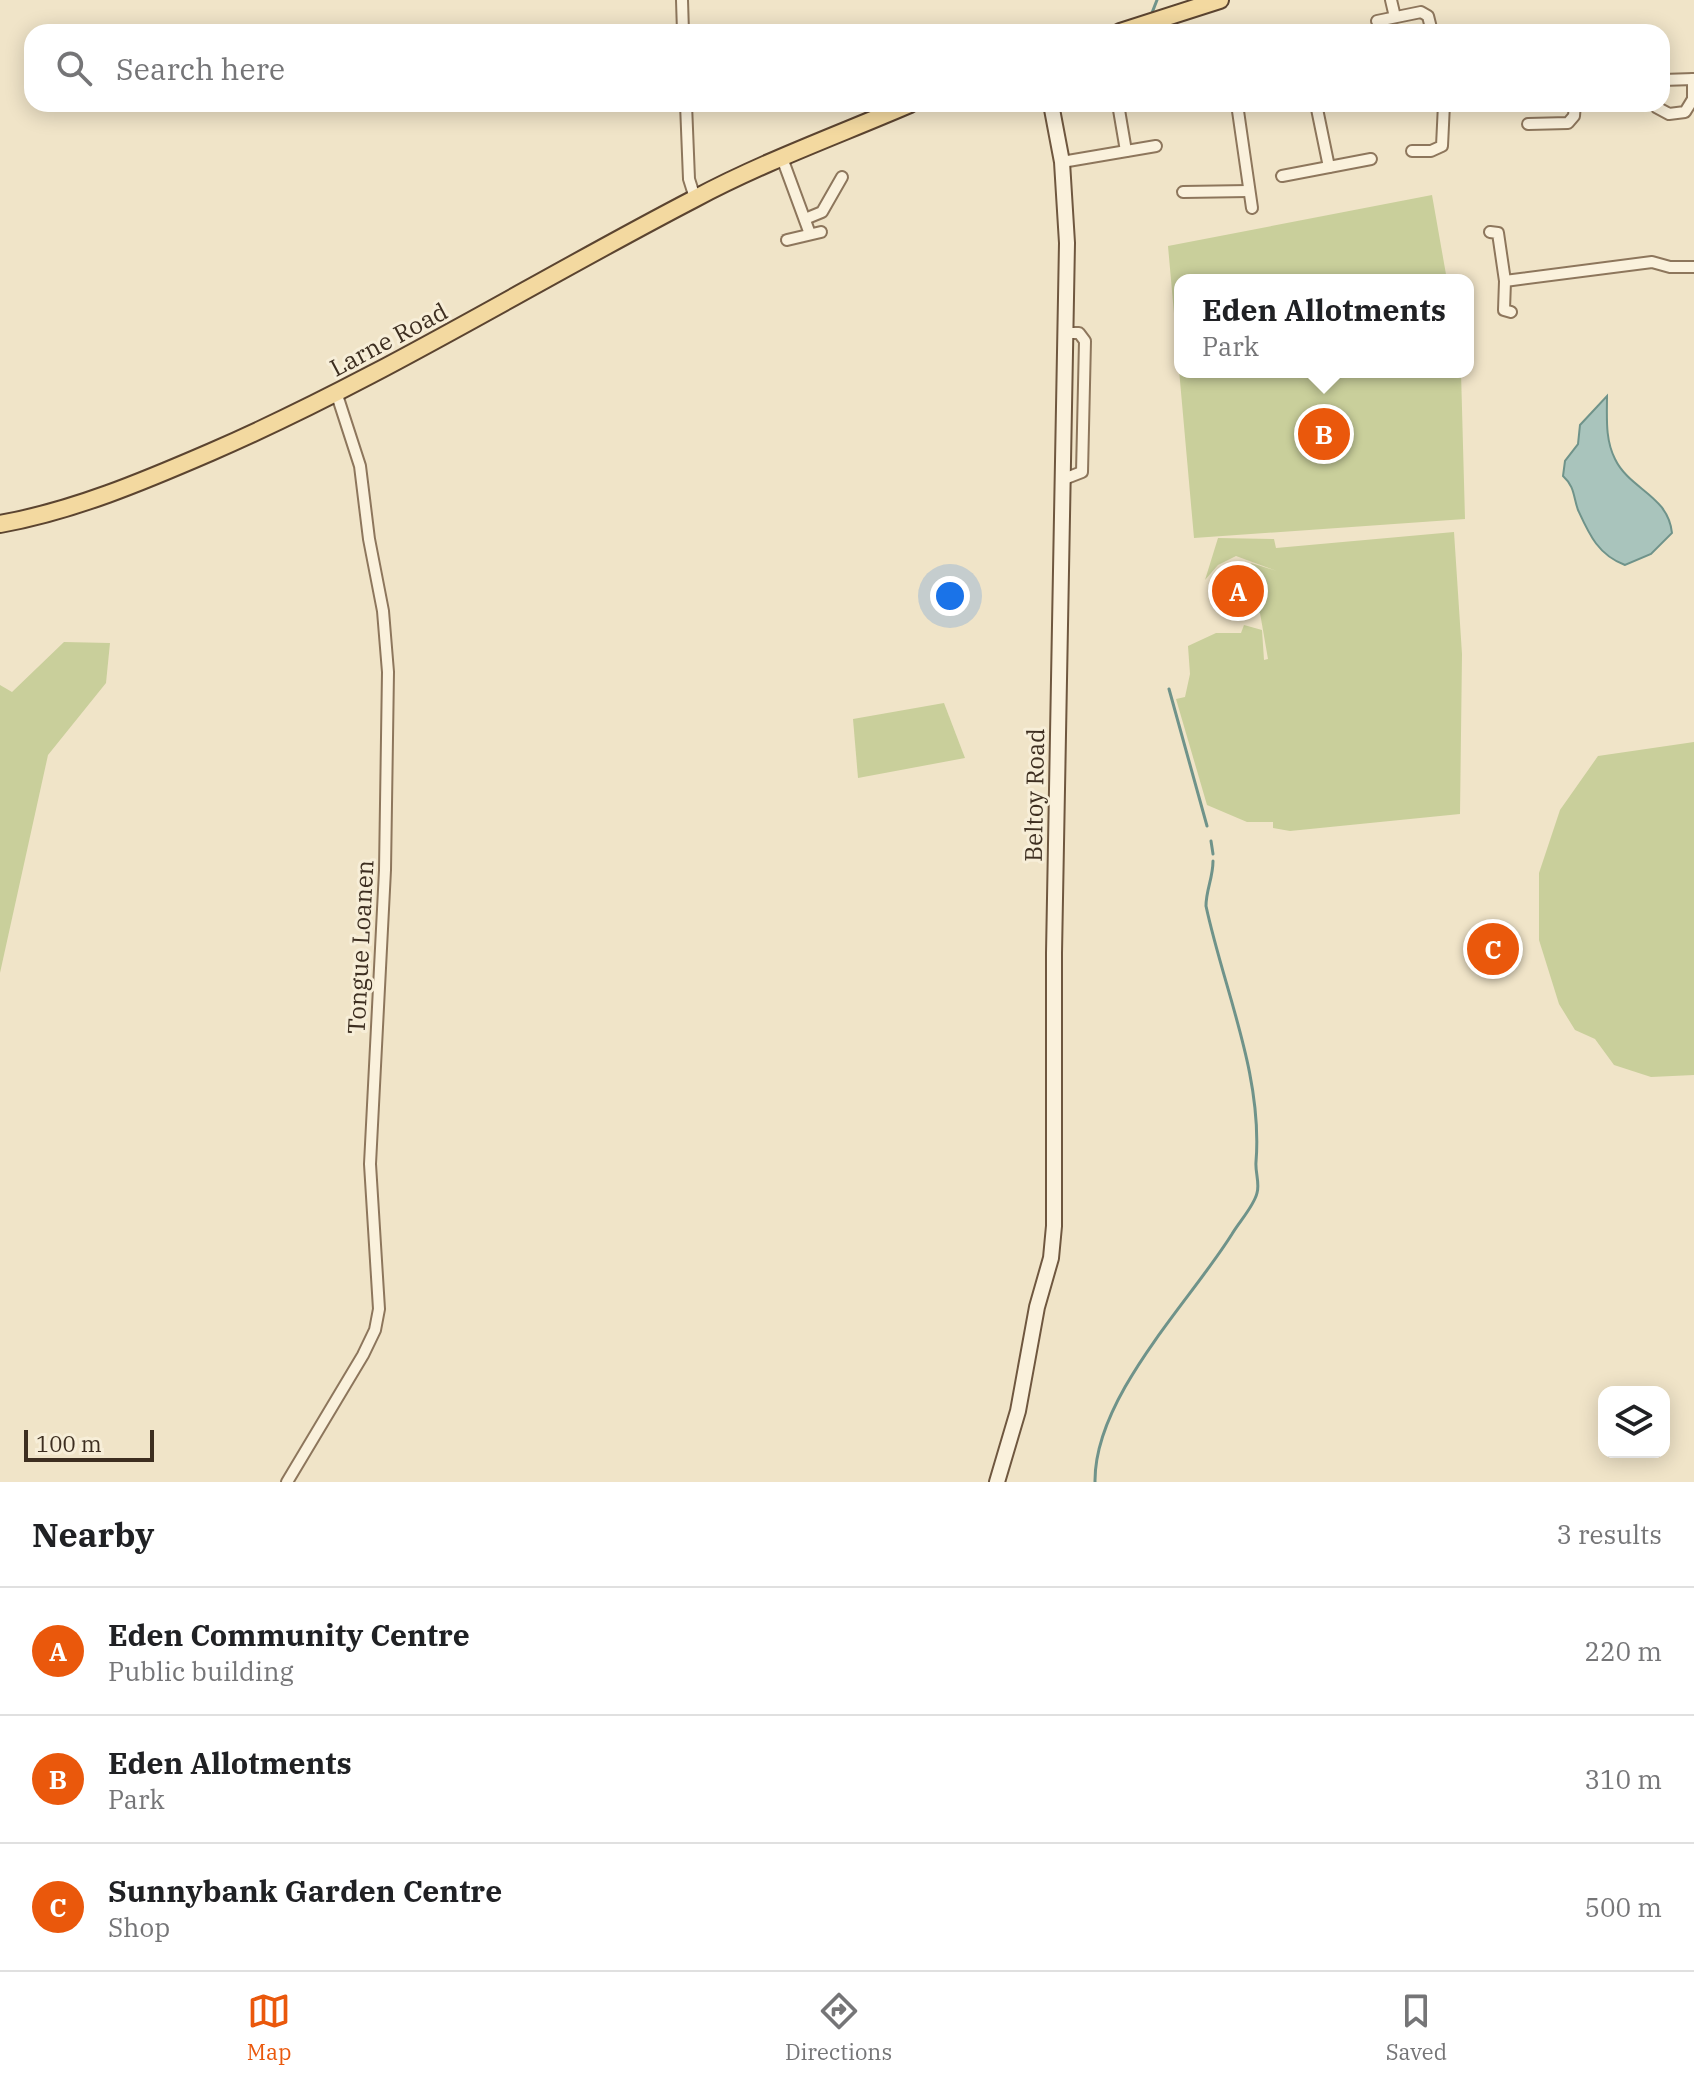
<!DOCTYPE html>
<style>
:root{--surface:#fff;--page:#f6f6f6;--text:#202124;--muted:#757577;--line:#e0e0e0;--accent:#ea580c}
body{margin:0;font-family:"IBM Plex Serif",serif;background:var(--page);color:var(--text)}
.controls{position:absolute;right:24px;bottom:24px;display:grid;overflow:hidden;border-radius:16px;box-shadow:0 4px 20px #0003}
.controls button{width:72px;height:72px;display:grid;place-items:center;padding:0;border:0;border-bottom:2px solid var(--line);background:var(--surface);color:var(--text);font:40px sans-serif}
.scale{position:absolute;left:24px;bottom:20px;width:130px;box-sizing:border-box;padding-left:8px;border:4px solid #3d2e20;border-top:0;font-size:22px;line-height:28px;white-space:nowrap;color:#3d2e20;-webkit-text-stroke:6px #f7eed8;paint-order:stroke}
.you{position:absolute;left:950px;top:596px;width:28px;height:28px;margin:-20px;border:6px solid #fff;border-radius:50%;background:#1a73e8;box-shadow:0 0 0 12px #1a73e833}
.badge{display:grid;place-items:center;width:52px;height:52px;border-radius:50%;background:var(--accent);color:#fff;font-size:26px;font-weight:700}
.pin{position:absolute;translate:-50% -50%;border:4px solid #fff;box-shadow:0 2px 8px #0006}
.popup{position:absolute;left:1174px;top:274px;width:300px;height:104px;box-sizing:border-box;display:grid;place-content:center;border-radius:16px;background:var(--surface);filter:drop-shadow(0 2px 6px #0005);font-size:26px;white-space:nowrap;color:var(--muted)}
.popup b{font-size:30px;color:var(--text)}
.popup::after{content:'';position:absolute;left:50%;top:100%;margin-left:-16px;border:16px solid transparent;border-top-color:var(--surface)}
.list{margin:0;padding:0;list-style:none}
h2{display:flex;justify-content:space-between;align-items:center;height:104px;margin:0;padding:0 32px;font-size:34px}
h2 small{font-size:26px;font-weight:400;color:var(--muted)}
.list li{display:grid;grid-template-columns:52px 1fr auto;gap:24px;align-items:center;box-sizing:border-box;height:128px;padding:0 32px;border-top:2px solid var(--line)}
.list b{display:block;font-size:30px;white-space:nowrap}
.list p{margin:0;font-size:26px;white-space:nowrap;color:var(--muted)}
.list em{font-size:26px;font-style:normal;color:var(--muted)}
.icon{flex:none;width:44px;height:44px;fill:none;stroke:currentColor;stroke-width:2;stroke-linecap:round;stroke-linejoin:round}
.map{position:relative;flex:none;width:1694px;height:1482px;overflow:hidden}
.search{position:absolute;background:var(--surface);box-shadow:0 4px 20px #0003;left:24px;right:24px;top:24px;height:88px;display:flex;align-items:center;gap:20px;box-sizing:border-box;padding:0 28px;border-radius:24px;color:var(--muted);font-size:30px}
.sheet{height:488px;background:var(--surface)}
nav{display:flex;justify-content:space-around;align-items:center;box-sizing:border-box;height:112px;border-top:2px solid var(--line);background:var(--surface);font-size:22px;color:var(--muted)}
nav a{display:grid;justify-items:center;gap:4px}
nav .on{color:var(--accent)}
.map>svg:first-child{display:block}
</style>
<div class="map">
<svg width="1694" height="1482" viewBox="0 0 1694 1482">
<rect width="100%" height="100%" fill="#f0e4c8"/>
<g fill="#c9cf9b">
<path d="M1432,195l15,85h-267v92h281l4,147 -271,19 -26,-292z"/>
<path d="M1454,532l8,122 -2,160 -170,17 -17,-3v-6h-26l-40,-17 -31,-106 9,-2 5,-23 -2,-28 28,-13h25l3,-8 18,5 2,30 4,-1 -8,-46 -5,-2c19,-20 0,-29 -4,-48l26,8 -41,-15 -18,9 -13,15 13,-42 56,1 2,9z"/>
<path d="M64,642l46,1 -4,40 -58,72 -48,218v-288l12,7z"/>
<path d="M944,703l21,55 -107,20 -5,-59z"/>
<path d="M1694,742v333l-43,2 -37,-12 -19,-26 -20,-9 -16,-26 -20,-64v-67l21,-63 38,-54z"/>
</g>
<path fill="#a9c4bc" stroke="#6f938a" stroke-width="2" d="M1607,396c0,22 -2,43 8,63 15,31 53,36 57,74l-21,21 -26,11c-27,-10 -36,-31 -47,-55 -5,-14 -3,-23 -15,-34l2,-15 13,-17 2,-19z"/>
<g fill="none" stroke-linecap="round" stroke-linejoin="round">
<g stroke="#6f938a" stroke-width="3">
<path d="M1150,18l7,-18"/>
<path d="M1169,689l38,137"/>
<path d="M1211,841l2,13"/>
<path d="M1095,1482c-1,-85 94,-179 137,-248 7,-12 22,-28 25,-41 3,-10 -2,-21 -1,-31 7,-87 -32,-172 -50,-256 0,-16 7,-28 7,-45"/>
</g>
<defs>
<g id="street">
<path d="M682,0l1,32"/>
<path d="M1391,0l4,17"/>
<path d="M1377,21l44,-9 7,4 4,16"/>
<path d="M1662,80l32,-1"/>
<path d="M686,104l3,75 6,19"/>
<path d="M1118,104l8,47"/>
<path d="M1237,104l15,104"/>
<path d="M1316,104l13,63"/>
<path d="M1656,107l13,7 16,-2 8,-13v-20"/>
<path d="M1528,124l40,-1 6,-7 1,-12"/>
<path d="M1412,151h19l11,-5 2,-42"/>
<path d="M782,158l28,76"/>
<path d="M1062,162l94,-16"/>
<path d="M1282,176l89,-17"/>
<path d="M1183,192l66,-1"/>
<path d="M805,219l17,-7 20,-35"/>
<path d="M1490,232l8,1 7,48"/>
<path d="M787,240l34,-8"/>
<path d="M1511,312l-7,-2 1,-29 147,-19 18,5h24"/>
<path d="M1064,479l18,-7 3,-131 -6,-8h-13"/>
<path d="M287,1482l76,-127 12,-25 4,-21 -9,-145 15,-294 3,-198 -5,-61 -14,-72 -9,-73 -23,-71"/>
</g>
<path id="secondary" d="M997,1482l21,-71 19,-104 14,-49 3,-32v-273l13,-710 -5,-81 -11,-58"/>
<g id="primary">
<path d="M1120,32l100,-32"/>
<path d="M0,524c73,-13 144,-43 211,-72 168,-73 321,-169 483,-253 69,-37 144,-64 216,-95"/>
</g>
</defs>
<use href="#street" stroke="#8d765c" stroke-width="14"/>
<use href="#secondary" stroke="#6f573f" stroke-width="18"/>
<use href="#primary" stroke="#5b4430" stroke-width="20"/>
<use href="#street" stroke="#faf1dc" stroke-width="10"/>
<use href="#secondary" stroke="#faf1dc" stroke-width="14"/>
<use href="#primary" stroke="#f3d9a0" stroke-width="16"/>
</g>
<g text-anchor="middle" stroke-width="6" stroke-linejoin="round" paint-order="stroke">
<g font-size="24" fill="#3d2e20" stroke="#f7eed8">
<text transform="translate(389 340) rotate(-28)" y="8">Larne Road</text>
<text transform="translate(1035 795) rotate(-89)" y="8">Beltoy Road</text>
<text transform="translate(361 947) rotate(-87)" y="8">Tongue Loanen</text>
</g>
</g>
</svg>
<div class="controls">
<button><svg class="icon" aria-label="layers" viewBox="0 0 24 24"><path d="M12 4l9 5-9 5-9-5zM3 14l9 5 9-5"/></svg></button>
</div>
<div class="scale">100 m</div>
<div class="you"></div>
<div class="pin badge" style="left:1238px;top:591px">A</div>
<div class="pin badge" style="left:1324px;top:434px">B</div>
<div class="popup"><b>Eden Allotments</b>Park</div>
<div class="pin badge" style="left:1493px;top:949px">C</div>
<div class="search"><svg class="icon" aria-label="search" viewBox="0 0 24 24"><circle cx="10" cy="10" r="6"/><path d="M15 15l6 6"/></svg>Search here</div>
</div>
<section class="sheet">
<h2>Nearby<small>3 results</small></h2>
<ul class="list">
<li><span class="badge">A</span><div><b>Eden Community Centre</b><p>Public building</p></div><em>220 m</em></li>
<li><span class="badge">B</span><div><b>Eden Allotments</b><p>Park</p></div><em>310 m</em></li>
<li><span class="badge">C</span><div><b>Sunnybank Garden Centre</b><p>Shop</p></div><em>500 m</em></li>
</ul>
</section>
<nav>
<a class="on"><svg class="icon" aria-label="map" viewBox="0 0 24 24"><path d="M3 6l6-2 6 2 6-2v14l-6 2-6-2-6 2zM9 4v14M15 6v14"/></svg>Map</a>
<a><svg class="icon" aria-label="directions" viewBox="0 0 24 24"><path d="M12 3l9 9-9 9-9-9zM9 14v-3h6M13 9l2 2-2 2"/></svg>Directions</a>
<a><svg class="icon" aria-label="saved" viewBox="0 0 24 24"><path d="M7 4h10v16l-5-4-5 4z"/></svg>Saved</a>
</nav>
